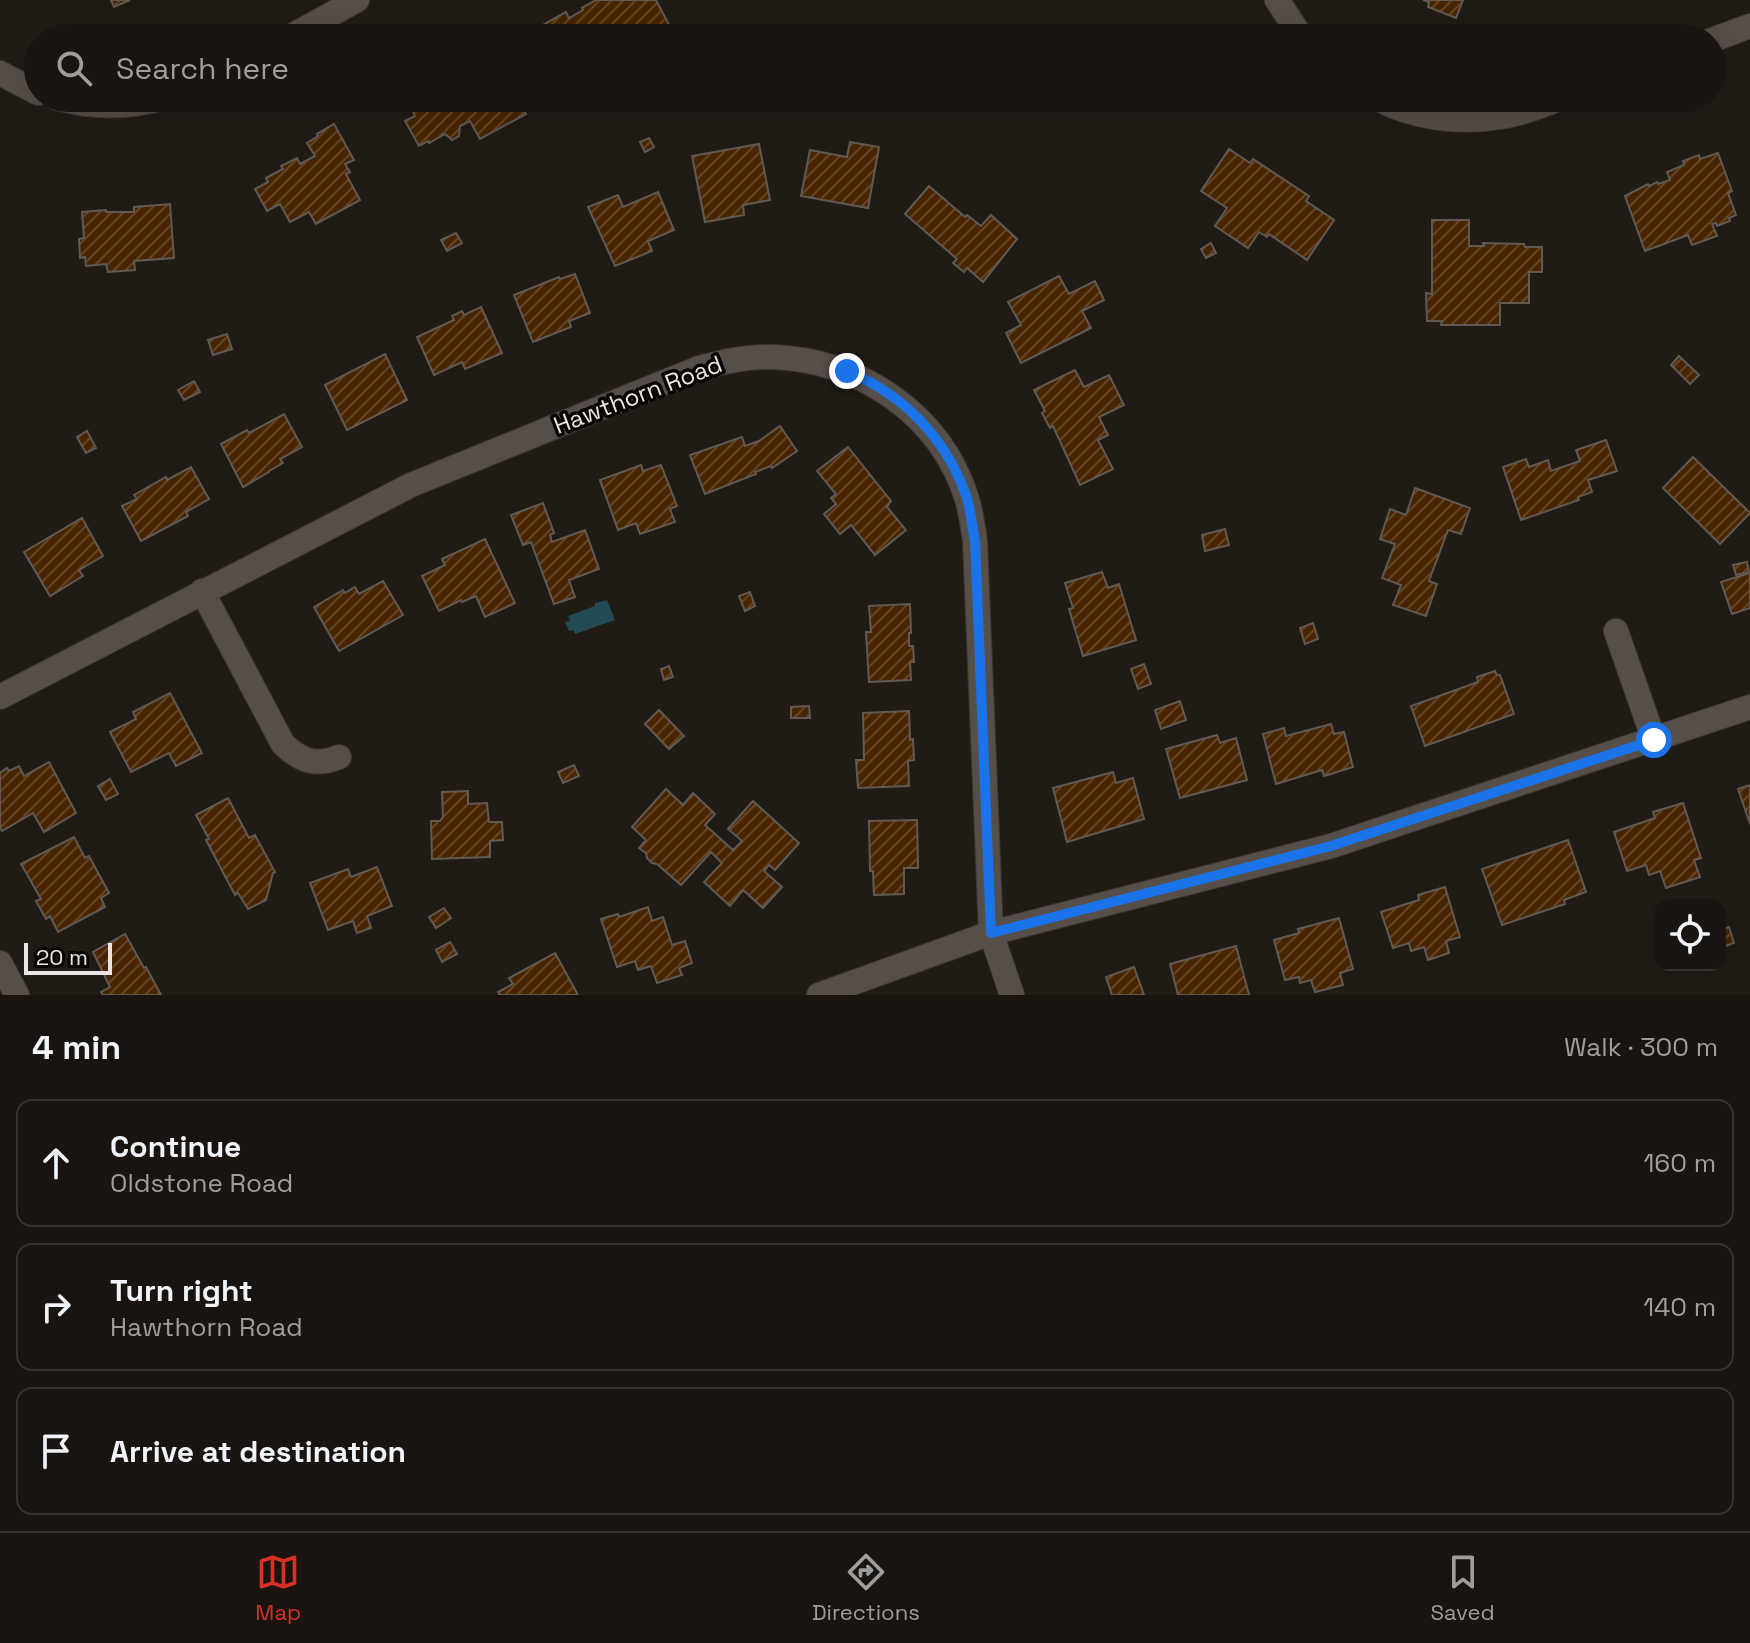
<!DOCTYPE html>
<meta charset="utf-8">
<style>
:root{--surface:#191410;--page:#221d19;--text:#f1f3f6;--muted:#9f9e9f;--line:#373330;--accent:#d93025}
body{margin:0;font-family:"Space Grotesk",sans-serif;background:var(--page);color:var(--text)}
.controls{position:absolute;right:24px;bottom:24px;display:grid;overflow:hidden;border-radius:16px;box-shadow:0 8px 32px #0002}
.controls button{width:72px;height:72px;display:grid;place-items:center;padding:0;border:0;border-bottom:2px solid var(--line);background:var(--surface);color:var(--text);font:40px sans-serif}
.scale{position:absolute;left:24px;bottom:20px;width:88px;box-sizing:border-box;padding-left:8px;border:4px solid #ebe6e3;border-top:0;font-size:22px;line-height:28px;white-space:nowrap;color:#ebe6e3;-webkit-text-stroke:6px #080605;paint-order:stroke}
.stop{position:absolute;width:24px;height:24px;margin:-18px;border:6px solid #1a73e8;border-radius:50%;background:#fff}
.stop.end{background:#1a73e8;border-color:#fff;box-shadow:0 2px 8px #0008}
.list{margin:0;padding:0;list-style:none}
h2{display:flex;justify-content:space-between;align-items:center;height:104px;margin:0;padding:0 32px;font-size:34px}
h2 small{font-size:26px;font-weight:400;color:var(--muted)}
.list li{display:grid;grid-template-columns:52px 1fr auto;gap:24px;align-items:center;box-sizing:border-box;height:128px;margin:0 16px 16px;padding:0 16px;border:2px solid var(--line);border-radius:16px}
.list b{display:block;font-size:30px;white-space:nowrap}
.list p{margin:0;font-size:26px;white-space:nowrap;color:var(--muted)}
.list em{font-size:26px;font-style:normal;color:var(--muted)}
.icon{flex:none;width:44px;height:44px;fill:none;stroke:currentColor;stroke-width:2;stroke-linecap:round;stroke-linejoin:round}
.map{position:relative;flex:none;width:1750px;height:995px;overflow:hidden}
.search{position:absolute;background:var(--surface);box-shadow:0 8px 32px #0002;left:24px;right:24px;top:24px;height:88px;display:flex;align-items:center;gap:20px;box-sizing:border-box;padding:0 28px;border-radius:44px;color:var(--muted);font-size:30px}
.sheet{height:536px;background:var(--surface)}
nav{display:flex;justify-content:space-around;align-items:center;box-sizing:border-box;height:112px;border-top:2px solid var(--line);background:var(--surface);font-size:22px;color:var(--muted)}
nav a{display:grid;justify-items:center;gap:4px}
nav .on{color:var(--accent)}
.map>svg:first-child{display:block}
</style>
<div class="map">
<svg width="1750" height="995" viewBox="0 0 1750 995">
<defs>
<pattern id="building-hatch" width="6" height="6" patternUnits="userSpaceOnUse" patternTransform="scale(2)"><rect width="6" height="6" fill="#482500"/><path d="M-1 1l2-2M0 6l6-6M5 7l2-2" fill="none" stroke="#634525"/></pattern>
</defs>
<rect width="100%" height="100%" fill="#211b16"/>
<path fill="#214a52" d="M607,600l8,20 -40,14 -2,-4 -4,1 -4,-9 5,-1 -2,-5 27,-10v-3z"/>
<g fill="url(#building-hatch)" stroke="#615a54" stroke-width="2">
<path d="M111,0h19l-16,7z"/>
<path d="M596,0h60l20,38h-126l-7,-13 23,-13 3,6 14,-8 -1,-2z"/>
<path d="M1423,0h40l-7,18 -28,-11 1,-5z"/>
<path d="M406,98h111l9,16 -46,25 -10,-18 -10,5 -1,10 -7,4 -7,-6 -16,9 -1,-2 -9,5 -14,-25 10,-5z"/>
<path d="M334,124l20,36 -9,4 5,8 -4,2 14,26 -44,24 -7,-12 -19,10 -10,-18 -13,7 -12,-22 13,-7 -2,-4 17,-9 -2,-3 16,-8 3,6 15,-8 -8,-13 11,-7 -1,-2z"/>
<path d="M649,138l5,9 -9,5 -5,-10z"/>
<path d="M850,142l29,5 -11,61 -67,-12 9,-46 37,7z"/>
<path d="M759,144l11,56 -27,5 1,10 -39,7 -13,-66z"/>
<path d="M1229,149l21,14 3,-4 56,37 -3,5 28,19 -27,40 -38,-26 -2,3 -8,-5 -11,16 -33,-22 12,-18 -26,-17z"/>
<path d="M1718,153l14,38 -4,2 8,22 -7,3 1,3 -13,5 -1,-3 -4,1 5,12 -25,9 -4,-10 -43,16 -20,-55 23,-12 1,2 8,-4 1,2 12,-4 -3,-8 17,-7 -1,-4 16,-6 1,4z"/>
<path d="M929,186l36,31 2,-2 14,11 10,-11 26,24 -34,43 -16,-14 -3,4 -11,-9 4,-4 -52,-45z"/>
<path d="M658,192l16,38 -26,11 4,10 -37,15 -27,-59 30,-12 5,12z"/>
<path d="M170,204l4,54 -40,3 1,9 -27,2 -2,-8 -20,2 -1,-9 -5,1 -1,-19 5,-1 -2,-26 24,-2v2h28v-5z"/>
<path d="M1432,220h37v26h15l-1,-3 41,1 1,3h17v25h-13v31h-29v22h-59l1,-4h-15l-1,-28 6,1z"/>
<path d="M456,233l6,10 -15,8 -6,-11z"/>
<path d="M1211,243l5,10 -10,5 -5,-9z"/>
<path d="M575,274l15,39 -21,8 2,6 -38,15 -19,-47 45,-18 1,2z"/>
<path d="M1059,276l10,18 26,-13 9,19 -22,11 9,17 -70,35 -15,-30 15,-8 -13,-23z"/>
<path d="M481,307l21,46 -37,16 -3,-7 -28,13 -17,-38 37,-17 -2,-4 10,-5 2,4z"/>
<path d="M227,334l5,15 -19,6 -5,-15z"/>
<path d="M385,354l22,46 -60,30 -22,-45z"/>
<path d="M1679,356l20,19 -9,9 -19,-19z"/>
<path d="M1075,370l9,17 25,-12 15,30 -25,12 9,18 -10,5 15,29 -33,16 -27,-59 -3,2 -8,-15 3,-2 -11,-21z"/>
<path d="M194,381l6,11 -16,8 -6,-10z"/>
<path d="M284,414l18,33 -22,12 3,4 -14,8v1l-26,15 -22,-43 26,-14 2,3z"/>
<path d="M780,426l17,25 -25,17 -1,-2 -16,6 1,2 -51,20 -15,-39 52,-18 3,9 14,-5z"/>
<path d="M87,431l9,17 -10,5 -9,-16z"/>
<path d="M1606,440l11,31 -29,9 4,12 -14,5 1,3 -58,20 -18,-53 23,-8 3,8 19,-7 3,11 29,-10 -4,-11z"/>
<path d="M848,447l43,54 -4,6 19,23 -31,25 -24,-30 -11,9 -16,-20 12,-10 -5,-6 5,-4 -19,-23z"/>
<path d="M1693,457l57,56 -30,31 -57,-56z"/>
<path d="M641,465l2,6 18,-6 16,41 -7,3 5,13 -35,12 -4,-11 -18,7 -18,-50z"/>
<path d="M191,467l18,32 -23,13 2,4 -47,25 -19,-35 15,-7 -3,-4 32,-18 1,3z"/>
<path d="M1415,488l55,20 -9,26 -13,-4 -19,51 8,3 -11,32 -33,-11 8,-20 -19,-7 13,-34 -15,-5 10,-30 16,6z"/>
<path d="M543,503l11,30 -4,2 2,7 33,-12 14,39 -30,11 6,17 -21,7 -23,-62 -8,3 -12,-30z"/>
<path d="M82,518l21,38 -24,14 4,6 -33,20 -26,-44z"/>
<path d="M1225,529l4,16 -24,6 -3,-16z"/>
<path d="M485,539l30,64 -30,14 -9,-21 -14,6 -1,-2 -22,11 -17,-35 23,-11 -3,-6z"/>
<path d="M1747,562l2,10 -13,3 -3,-10z"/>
<path d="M1102,572l6,16 11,-4 17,56 -53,16 -14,-47 4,-1 -8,-25z"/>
<path d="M1750,573v35l-18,6 -11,-32z"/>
<path d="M383,581l20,34 -64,36 -25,-44 29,-17 2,3 10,-6 4,7z"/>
<path d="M750,592l5,14 -10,5 -6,-15z"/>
<path d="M910,604l1,29h-2v13h4l1,16h-4l1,18 -42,2 -3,-50h5l-2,-26z"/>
<path d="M1313,623l5,16 -13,5 -5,-16z"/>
<path d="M1144,664l7,20 -13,5 -7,-20z"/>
<path d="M669,666l4,11 -9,3 -3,-11z"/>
<path d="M1495,671l2,4h3l14,39 -89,32 -14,-40 67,-24 -1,-5z"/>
<path d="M170,693l32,60 -26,13 -7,-13 -38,19 -21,-40 26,-13 -3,-7z"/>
<path d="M1180,701l6,19 -25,9 -6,-19z"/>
<path d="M809,706l1,12h-19v-11z"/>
<path d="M659,710l25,26 -15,13 -24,-25z"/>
<path d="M909,711l1,29 3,-1 1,21 -6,1 1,25 -51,2 -2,-28h8l-1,-47z"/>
<path d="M1331,724l3,10 10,-2 9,35 -29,9 -2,-6 -46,14 -13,-50 21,-6 2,8z"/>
<path d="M1217,735l3,8 16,-5 11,42 -67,18 -14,-49z"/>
<path d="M49,762l27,51 -32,19 -11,-19 -31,18 -2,-3v-55l7,-5 2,3 10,-5 5,10z"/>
<path d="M574,765l5,11 -16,7 -5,-11z"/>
<path d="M1113,772l3,11 17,-5 11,41 -77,23 -14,-54z"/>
<path d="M110,779l8,15 -12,6 -8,-14z"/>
<path d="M1750,785v39l-12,-35z"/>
<path d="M666,789l17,16 10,-12 22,21 -10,11 28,25 9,-9 -14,-12 25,-28 46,42 -24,27 -6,-5 -5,6 18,16 -19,21 -20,-18 -13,16 -26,-24 18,-19 -11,-11 -30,33 -24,-21 -5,-1 -5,-5 -1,-5 -7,-5 7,-8 -14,-13z"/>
<path d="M468,791v13l19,-1 2,19h13l1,18 -13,1v16l-58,2 -1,-38h9l3,-4 -1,-25z"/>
<path d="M228,798l21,40 6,-3 20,37 -2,1 -7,27 -18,9 -10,-16 -3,2 -29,-55 3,-1 -13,-24z"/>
<path d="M1683,803l18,55 -7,2 6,17 -34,11 -6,-17 -11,4 -3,-10 -19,6 -13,-39 41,-14 -2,-6z"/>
<path d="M917,820l1,48h-14v26l-30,1 -1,-24h-3l-1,-50z"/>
<path d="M74,837l11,21 4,-2 20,37 -8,5 4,9 -47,25 -8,-16 -4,3 -10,-18 5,-2 -20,-35z"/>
<path d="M1568,840l18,52 -22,8 1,4 -63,21 -20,-56z"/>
<path d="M377,867l15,39 -25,10 4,12 -14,5 -4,-12 -25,9 -18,-47 38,-14 3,8z"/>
<path d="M1445,887l15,50 -14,4 3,12 -21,7 -4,-13 -13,4 -2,-8 -16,5 -12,-36 38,-12 -1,-5z"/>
<path d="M648,907l4,14 11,-4 9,28 13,-4 7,22 -13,5 3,7 -25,8 -6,-17 -13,4 -3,-9 -18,6 -16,-48 17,-5 1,3z"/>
<path d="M444,908l7,10 -15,10 -7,-11z"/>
<path d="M1339,918l14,51 -13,4 3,12 -28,7 -4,-12 -11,3 -1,-6 -14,3 -11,-40 25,-7 -1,-4z"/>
<path d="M1729,927l5,16 -14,5v-18z"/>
<path d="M125,934l19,34 2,-1 15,28h-58l-2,-3 9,-5 -17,-35z"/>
<path d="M450,942l7,12 -15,8 -6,-12z"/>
<path d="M1236,946l13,49h-71l-8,-31z"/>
<path d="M555,953l23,42h-78l-2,-3 15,-8 -4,-6z"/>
<path d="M1134,967l10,28h-32l-6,-18z"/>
</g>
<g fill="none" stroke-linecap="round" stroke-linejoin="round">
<defs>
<g id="street">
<path d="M1277,0l25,38"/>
<path d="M288,38l69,-38"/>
<path d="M1712,40l38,-14"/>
<path d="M0,73l38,20"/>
<path d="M57,98c35,10 71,10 106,0"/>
<path d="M1376,98c36,20 84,26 124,19 21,-3 42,-11 61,-19"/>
<path d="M202,591l81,153c17,16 32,23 56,13"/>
<path d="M1616,631l38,109"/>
<path d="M0,697l411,-212 288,-117c24,-6 48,-12 73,-11 87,3 168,56 195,142 4,13 6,28 8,42l16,392 21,62"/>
<path d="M0,963l17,32"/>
<path d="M819,995l172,-62 340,-87 419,-139"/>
</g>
</defs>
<use href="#street" stroke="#3c3734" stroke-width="26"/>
<use href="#street" stroke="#564e48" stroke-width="24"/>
</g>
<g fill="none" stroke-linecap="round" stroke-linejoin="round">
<path stroke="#1a73e8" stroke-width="10" d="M847,371c11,6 23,10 33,17 41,25 72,65 87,110 4,14 5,29 8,43l16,392 340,-87 323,-106"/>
</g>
<g text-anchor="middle" stroke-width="7" stroke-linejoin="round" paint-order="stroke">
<g font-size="24" fill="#ebe6e3" stroke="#080605">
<text transform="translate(638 395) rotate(-21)" y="8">Hawthorn Road</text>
</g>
</g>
</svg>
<div class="controls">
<button><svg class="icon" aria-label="locate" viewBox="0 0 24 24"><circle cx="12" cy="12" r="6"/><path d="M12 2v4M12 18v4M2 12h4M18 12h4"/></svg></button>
</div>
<div class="scale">20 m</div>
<div class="stop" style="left:1654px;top:740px"></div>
<div class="stop end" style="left:847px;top:371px"></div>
<div class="search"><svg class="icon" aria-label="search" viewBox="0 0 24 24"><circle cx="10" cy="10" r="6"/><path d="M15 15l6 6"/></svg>Search here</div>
</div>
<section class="sheet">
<h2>4 min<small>Walk · 300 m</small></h2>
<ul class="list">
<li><svg class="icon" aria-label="ahead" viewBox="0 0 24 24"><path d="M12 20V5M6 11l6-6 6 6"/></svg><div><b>Continue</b><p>Oldstone Road</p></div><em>160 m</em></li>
<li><svg class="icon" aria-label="right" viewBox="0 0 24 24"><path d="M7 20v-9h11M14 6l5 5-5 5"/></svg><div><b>Turn right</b><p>Hawthorn Road</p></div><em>140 m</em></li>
<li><svg class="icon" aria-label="arrive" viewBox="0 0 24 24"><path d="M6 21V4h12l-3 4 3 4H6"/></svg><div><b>Arrive at destination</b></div></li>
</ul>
</section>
<nav>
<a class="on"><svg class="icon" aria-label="map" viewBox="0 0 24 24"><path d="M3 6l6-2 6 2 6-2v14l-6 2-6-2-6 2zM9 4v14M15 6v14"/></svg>Map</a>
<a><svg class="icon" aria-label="directions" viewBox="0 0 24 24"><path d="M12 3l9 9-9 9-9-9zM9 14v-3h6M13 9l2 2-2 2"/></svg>Directions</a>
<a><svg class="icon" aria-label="saved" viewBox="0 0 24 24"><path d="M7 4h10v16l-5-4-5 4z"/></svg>Saved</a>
</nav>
